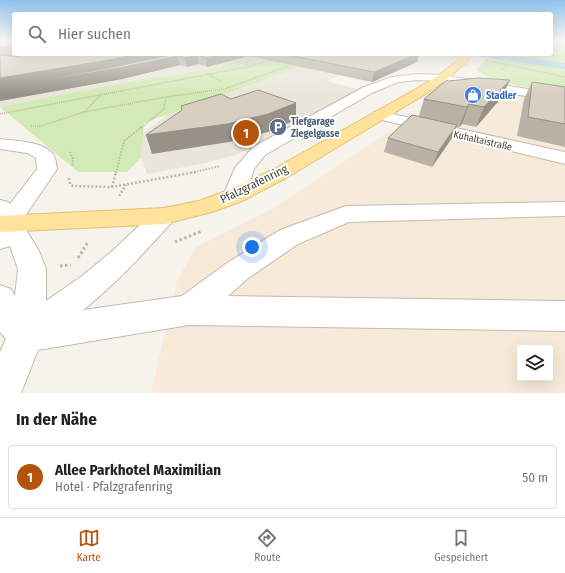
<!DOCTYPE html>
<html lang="de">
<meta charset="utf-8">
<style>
:root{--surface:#fff;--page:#f6f6f6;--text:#222;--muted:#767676;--line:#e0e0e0;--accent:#b45309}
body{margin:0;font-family:"Fira Sans Condensed",sans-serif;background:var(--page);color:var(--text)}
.controls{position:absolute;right:12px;bottom:12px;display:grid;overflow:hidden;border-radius:4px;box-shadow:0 4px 16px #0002}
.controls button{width:36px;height:36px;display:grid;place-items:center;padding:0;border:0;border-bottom:1px solid var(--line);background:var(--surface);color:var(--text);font:20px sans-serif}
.you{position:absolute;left:252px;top:247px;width:14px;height:14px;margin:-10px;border:3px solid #fff;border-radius:50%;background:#1a73e8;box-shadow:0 0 0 6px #1a73e833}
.badge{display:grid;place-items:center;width:26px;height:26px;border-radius:50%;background:var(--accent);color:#fff;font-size:13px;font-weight:700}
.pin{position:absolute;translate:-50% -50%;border:2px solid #fff;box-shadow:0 1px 4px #0006}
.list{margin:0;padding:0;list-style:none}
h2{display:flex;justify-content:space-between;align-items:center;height:52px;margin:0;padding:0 16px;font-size:17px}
h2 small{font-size:13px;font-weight:400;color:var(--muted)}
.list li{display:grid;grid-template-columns:26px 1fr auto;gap:12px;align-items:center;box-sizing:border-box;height:64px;margin:0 8px 8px;padding:0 8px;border:1px solid var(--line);border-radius:4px}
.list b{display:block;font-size:15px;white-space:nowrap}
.list p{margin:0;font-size:13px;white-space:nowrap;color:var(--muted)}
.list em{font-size:13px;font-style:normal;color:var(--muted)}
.icon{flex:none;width:22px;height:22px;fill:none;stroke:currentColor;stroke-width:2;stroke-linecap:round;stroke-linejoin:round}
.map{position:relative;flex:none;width:565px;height:393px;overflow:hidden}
.search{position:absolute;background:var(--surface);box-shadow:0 4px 16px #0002;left:12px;right:12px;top:12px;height:44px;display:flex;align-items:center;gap:10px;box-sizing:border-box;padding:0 14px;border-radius:4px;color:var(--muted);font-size:15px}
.sheet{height:124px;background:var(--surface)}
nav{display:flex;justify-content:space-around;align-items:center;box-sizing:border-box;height:56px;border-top:1px solid var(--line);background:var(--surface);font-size:11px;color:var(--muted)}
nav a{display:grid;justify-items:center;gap:2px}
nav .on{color:var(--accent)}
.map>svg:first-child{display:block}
</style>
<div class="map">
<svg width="565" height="393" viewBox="0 0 565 393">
<rect width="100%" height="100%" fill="#f6f3ec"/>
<g fill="#eae5da">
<path d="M0,40l14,14h232l-24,13 -90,14 -132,26z"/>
<path d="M325,54l58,3 -57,24 46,12 -134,61 -32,9 -59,11 -6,-16 2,-25 34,-25z"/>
</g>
<path fill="#f7ead8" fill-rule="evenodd" d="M470,92l41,2 54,9v290h-414l26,-112 19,-34 78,-39 171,-113zM520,348h30v30h-30z"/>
<g fill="#d2eab5">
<path d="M551,41l14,2v49c-27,-4 -67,-6 -89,-22l16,-16h59z"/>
<path d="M246,54l76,5 -178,64 -3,35 -14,14h-49l-78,-65 132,-26 90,-14z"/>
</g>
<path fill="#a9d4f2" d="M461,54h37l67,9v6z"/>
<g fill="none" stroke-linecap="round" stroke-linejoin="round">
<defs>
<g id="minor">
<path d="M418,74l24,1 123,20v8l-123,-22 -24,-1 -20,2 -26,11 -107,62 -11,14 -9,27 -3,5 -8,2 -8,-2 -3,-5 12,-28 18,-21 111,-60 28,-10z"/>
<path d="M379,111l186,41v12l-191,-46 -2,-3 2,-3z"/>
<path d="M0,139c15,2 43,2 53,15 3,4 3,10 4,15l-36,53 18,29 7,18v32l36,-25 30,-25 44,-41 8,-2 8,2 4,6 -4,6c-28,31 -56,62 -89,88l99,-14 45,-33 53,-33 66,-24 219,-4v14l-216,6 -51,22 -51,35 -19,17 337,5v30l-376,-6 -151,25 -17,43h-21v-41l6,-13 -6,-7v-47l11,4 4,7 3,-27 -8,-23 -10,3v-49l8,2 2,2 27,-35 -1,-11 -9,-5 -27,-4z"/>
</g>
<path id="major" d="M461,59l3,1 2,2 -2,2 -18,16 -22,15 -138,83 -44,23 -30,11 -48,12 -164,8v-16l164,-8 35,-7 27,-10 46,-21 144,-81 22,-13 20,-16z"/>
</defs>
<use href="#minor" stroke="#c2bbae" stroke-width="2"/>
<use href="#major" stroke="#e6c16a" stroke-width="2"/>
<g stroke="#c4b79f" stroke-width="1" stroke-dasharray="1 1" stroke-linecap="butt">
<path d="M416,54l22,2"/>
<path d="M529,54l36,2"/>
<path d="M485,60l15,3"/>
<path d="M246,63l4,-6 5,-2"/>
<path d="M261,63l9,-3 7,-6"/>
</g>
<g stroke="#c4b79f" stroke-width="1.5" stroke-dasharray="1 1" stroke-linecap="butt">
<path d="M247,62l-2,3h3"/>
<path d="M495,62l70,15"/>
<path d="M502,70l5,-6"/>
<path d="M207,74l14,7"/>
<path d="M84,112l16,-16"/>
<path d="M0,114l252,-48 12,-4"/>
<path d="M31,126h10l43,-14 82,-15 58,-8 70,-25"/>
<path d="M141,128l23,-19 2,-12"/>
</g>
<g stroke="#c4b79f" stroke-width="2" stroke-dasharray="1.5 1.5" stroke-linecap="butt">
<path d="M70,152l3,7 -1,7"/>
<path d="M116,173l8,-32 18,-14"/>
<path d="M191,173l29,-7"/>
</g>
<g stroke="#c4b79f" stroke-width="2.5" stroke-dasharray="2 2" stroke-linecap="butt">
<path d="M69,178l1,6 3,2 39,1 84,-15"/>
<path d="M112,187l4,-15"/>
<path d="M119,196l7,-11"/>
</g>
<g stroke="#c4b79f" stroke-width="3" stroke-dasharray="2.5 2.5" stroke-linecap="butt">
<path d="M175,242l27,-11"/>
<path d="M78,258l10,-16"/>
<path d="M60,266l11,-1"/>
</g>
<use href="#minor" fill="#fff" fill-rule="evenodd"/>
<use href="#major" fill="#ffe39c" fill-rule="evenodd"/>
<defs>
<path id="major-bridge" d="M461,62l7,-8"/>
</defs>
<use href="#major-bridge" stroke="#e6c16a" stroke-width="10" stroke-linecap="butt"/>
<use href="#major-bridge" stroke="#ffe39c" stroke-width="9"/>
</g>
<g fill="#bab2a6">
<path d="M0,40h14v14h405l-2,8 -45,20 -123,-26 -42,11 -8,-3 -12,3 -7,-2 -58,14 -122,22 20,-44 -20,-2z"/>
<path d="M448,81l54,16 -26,30 -14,-3 -3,3h-3l-4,11 -20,29 -48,-15 4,-14 31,-22 5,-17z"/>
<path d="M532,82l33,5v60l-48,-11 7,-37z"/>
</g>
<g fill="#979187">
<path d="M137,54h40l3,11 -58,14 -122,22v-23z"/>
<path d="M221,54h28v2l-42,11 -1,-9z"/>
<path d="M417,54h2l-2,8 -45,20 2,-10z"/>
<path d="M197,55l2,9 -12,3 -2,-9z"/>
<path d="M510,80l-8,17 -26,30 8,-20z"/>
<path d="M296,103v17l-28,12 -39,10 -77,12 -6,-19z"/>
<path d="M469,104l-7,20 -3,3 8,-20z"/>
<path d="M457,125l-5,13 -20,29 6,-15z"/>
</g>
<g fill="#d8cfc1" stroke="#979187">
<path d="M0,40h14v8l-14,-1z"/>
<path d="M24,54h113l-28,6 -109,18v-23l19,2z"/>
<path d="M174,54h47l-15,4 -9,-3 -12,3 -7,-2 -59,12 -119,20 109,-20z"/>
<path d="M283,54h134l-43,18z"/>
<path d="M479,78l31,2 -26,27 -15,-3 -2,3 -43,-8 23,-19 1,1z"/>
<path d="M532,82l33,5v37l-37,-7z"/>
<path d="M258,90l38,13 -28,11 -41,10 -81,11 36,-25 -1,-4 40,-12 10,5z"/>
<path d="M412,115l45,10 -19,27 -50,-14z"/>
</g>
<linearGradient id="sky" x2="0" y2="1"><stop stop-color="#8fc1ec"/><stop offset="0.42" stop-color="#fbfaf6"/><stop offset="1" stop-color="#fbfaf6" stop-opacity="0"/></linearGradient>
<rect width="565" height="95" fill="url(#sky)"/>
<defs>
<symbol id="shop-disc" viewBox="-11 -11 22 22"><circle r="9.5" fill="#3f7fe0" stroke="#fff"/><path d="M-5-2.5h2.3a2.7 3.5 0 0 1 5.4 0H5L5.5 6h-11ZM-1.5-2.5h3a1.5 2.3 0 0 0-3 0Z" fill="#fff"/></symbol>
<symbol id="parking-disc" viewBox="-11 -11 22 22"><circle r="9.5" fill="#5c6f8a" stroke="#fff"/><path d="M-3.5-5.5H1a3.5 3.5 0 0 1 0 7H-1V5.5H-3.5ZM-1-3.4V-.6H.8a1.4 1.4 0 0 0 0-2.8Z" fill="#fff"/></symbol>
</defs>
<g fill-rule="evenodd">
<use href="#shop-disc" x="463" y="85" width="20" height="20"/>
<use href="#parking-disc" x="268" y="117" width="20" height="20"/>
</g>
<g text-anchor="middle" stroke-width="4" stroke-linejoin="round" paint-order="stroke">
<g font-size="10" font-weight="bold" fill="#366cbe" stroke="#fff" text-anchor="start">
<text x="486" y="99">Stadler</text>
</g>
<g font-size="10" font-weight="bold" fill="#4e5e75" stroke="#fff" text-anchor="start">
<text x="291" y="125">Tiefgarage<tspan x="291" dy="12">Ziegelgasse</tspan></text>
</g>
<g font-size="10" fill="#4b4439" stroke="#fff">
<text transform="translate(483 140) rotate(13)" y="4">Kuhaltaistraße</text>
</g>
<g font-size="12" fill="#4b4439" stroke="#fff">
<text transform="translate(254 184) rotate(-26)" y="4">Pfalzgrafenring</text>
</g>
</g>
</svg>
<div class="controls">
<button><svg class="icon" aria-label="layers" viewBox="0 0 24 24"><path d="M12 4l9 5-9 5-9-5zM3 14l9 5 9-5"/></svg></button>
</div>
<div class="you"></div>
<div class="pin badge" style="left:246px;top:133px">1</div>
<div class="search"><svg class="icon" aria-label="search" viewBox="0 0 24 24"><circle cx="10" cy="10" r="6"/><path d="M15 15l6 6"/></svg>Hier suchen</div>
</div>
<section class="sheet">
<h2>In der Nähe<small></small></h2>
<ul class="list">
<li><span class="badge">1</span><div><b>Allee Parkhotel Maximilian</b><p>Hotel · Pfalzgrafenring</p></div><em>50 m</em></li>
</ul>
</section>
<nav>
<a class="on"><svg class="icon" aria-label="map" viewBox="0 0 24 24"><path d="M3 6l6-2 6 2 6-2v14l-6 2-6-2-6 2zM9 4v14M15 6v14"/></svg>Karte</a>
<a><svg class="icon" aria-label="directions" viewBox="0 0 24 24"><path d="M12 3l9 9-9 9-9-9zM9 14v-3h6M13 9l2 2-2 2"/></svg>Route</a>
<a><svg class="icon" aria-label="saved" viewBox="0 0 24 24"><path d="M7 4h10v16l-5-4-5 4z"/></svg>Gespeichert</a>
</nav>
